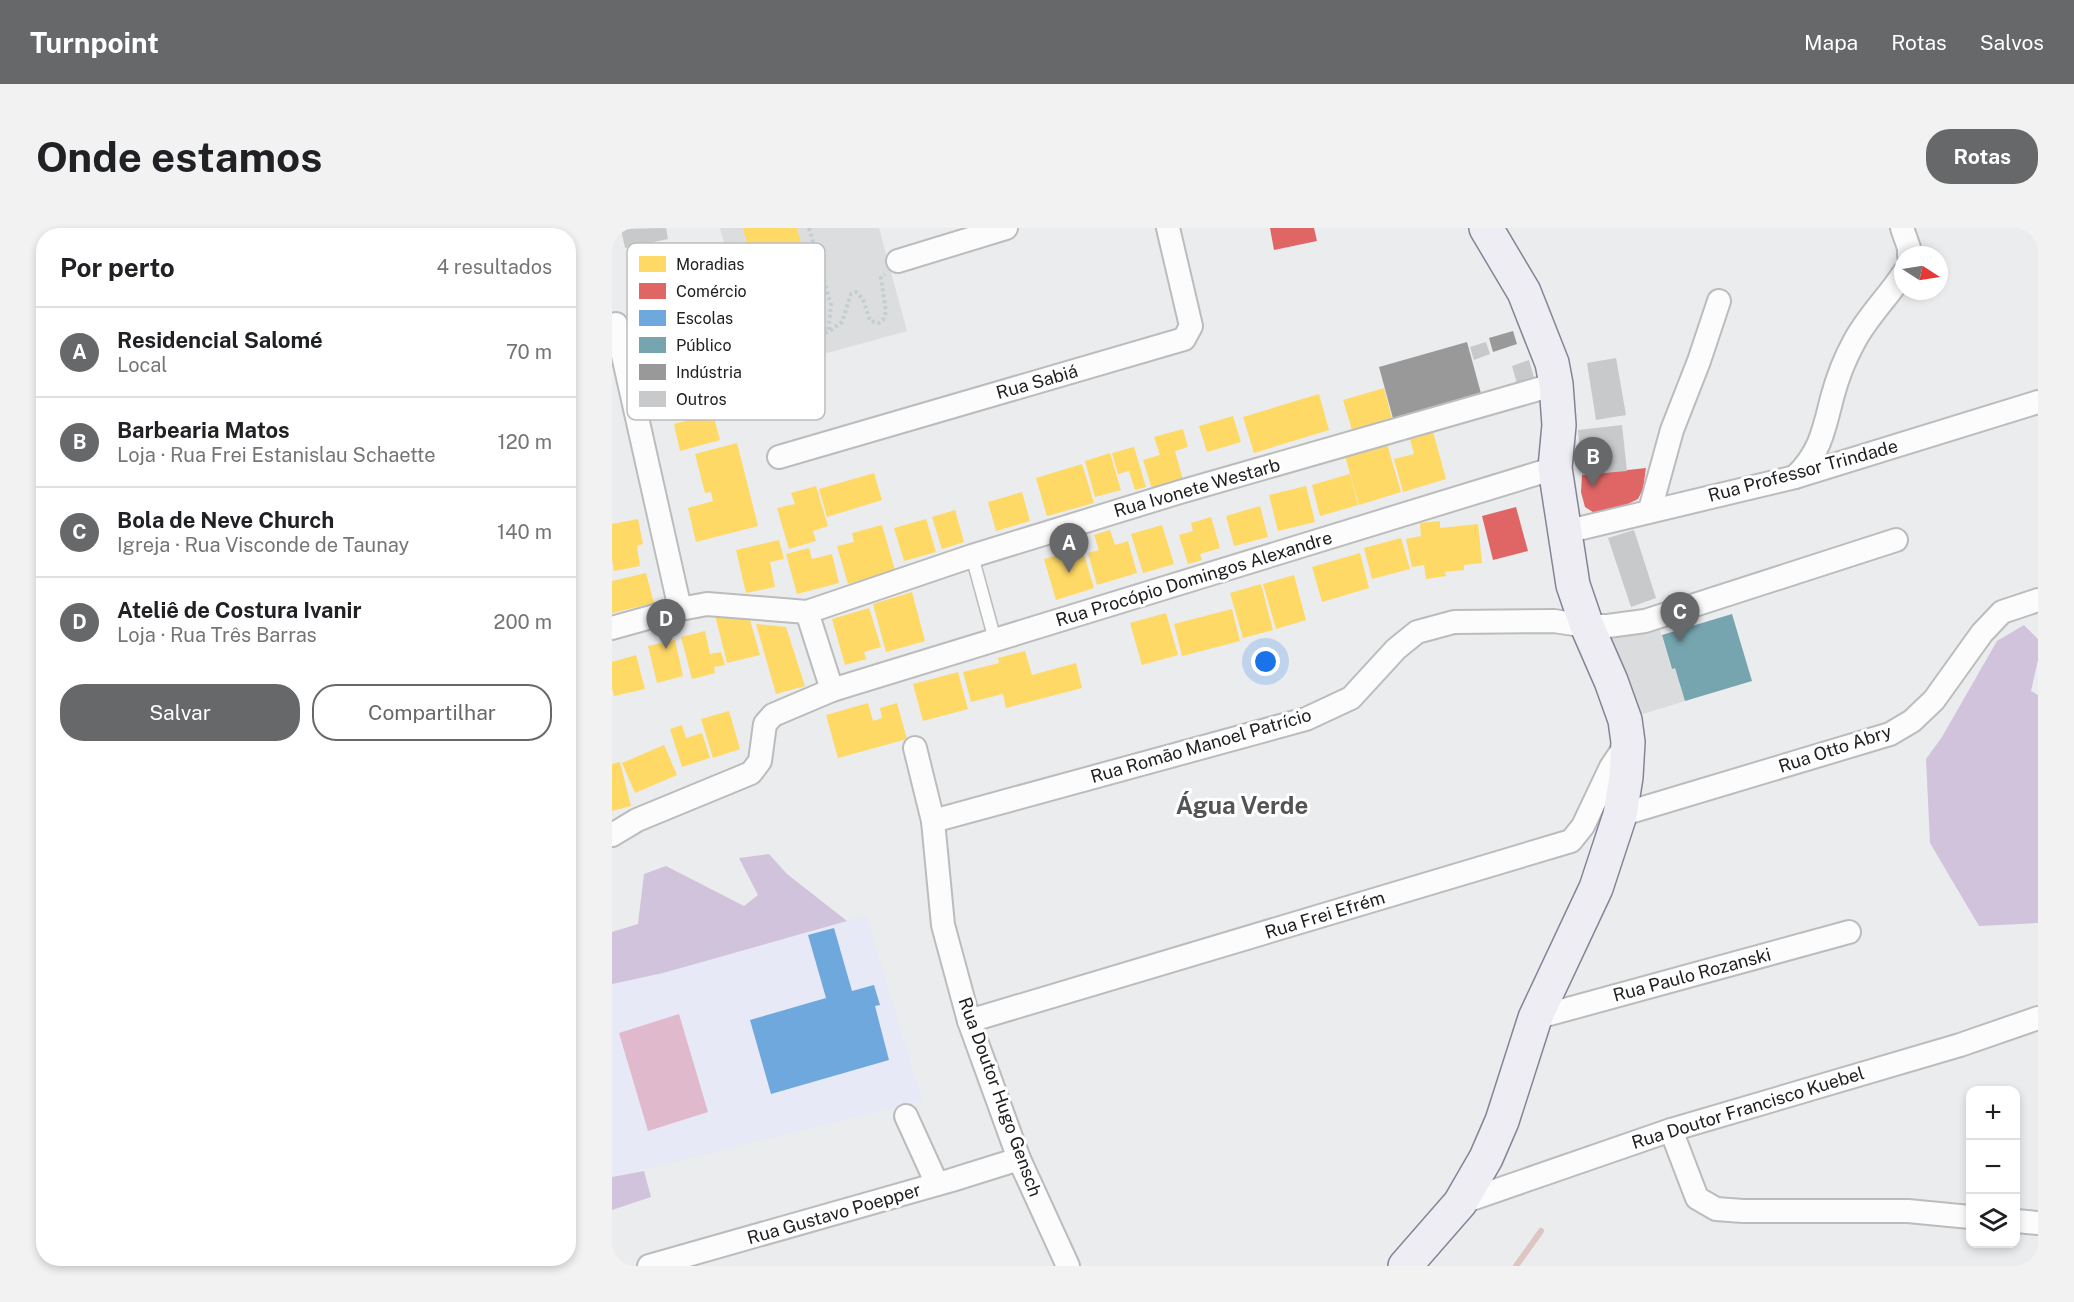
<!DOCTYPE html>
<html lang="pt">
<meta charset="utf-8">
<style>
:root{--surface:#fff;--page:#f2f2f2;--text:#202124;--muted:#757577;--line:#e0e0e0;--accent:#676869}
body{margin:0;font-family:"Public Sans",sans-serif;background:var(--page);color:var(--text)}
.controls{position:absolute;right:18px;bottom:18px;display:grid;overflow:hidden;border-radius:12px;box-shadow:0 3px 9px #0003}
.controls button{width:54px;height:54px;display:grid;place-items:center;padding:0;border:0;border-bottom:2px solid var(--line);background:var(--surface);color:var(--text);font:30px sans-serif}
.compass{position:absolute;left:1282px;top:18px;width:54px;height:54px;border-radius:50%;background:var(--surface);box-shadow:0 3px 9px #0003;rotate:102deg}
.you{position:absolute;left:654px;top:434px;width:21px;height:21px;margin:-15px;border:4px solid #fff;border-radius:50%;background:#1a73e8;box-shadow:0 0 0 9px #1a73e833}
.badge{display:grid;place-items:center;width:39px;height:39px;border-radius:50%;background:var(--accent);color:#fff;font-size:20px;font-weight:700}
.pin{position:absolute;translate:-50% -50px;filter:drop-shadow(0 2px 3px #0008)}
.pin::after{content:'';position:absolute;top:32px;width:21px;height:18px;background:inherit;clip-path:polygon(0 0,100% 0,50% 100%)}
.list{margin:0;padding:0;list-style:none}
h2{display:flex;justify-content:space-between;align-items:center;height:78px;margin:0;padding:0 24px;font-size:26px}
h2 small{font-size:20px;font-weight:400;color:var(--muted)}
.list li{display:grid;grid-template-columns:39px 1fr auto;gap:18px;align-items:center;box-sizing:border-box;height:90px;padding:0 24px;border-top:2px solid var(--line)}
.list b{display:block;font-size:22px;white-space:nowrap}
.list p{margin:0;font-size:20px;white-space:nowrap;color:var(--muted)}
.list em{font-size:20px;font-style:normal;color:var(--muted)}
.actions{display:flex;gap:12px;padding:18px 24px}
.actions a{flex:1;padding:14px 0;border:2px solid var(--accent);border-radius:24px;text-align:center;font-size:21px;color:var(--accent)}
.actions .main{background:var(--accent);color:#fff}
.icon{flex:none;width:33px;height:33px;fill:none;stroke:currentColor;stroke-width:2;stroke-linecap:round;stroke-linejoin:round}
.map{position:relative;flex:none;width:1426px;height:1038px;overflow:hidden;border-radius:24px}
header{display:flex;align-items:center;gap:36px;box-sizing:border-box;height:84px;padding:0 30px;background:var(--accent);color:#fff}
header strong{font-size:28px}
nav{display:flex;gap:33px;margin-inline-start:auto;font-size:21px}
.intro{display:flex;align-items:center;justify-content:space-between;box-sizing:border-box;height:144px;padding:0 36px}
h1{margin:0;font-size:42px}
.button{padding:15px 27px;border-radius:24px;background:var(--accent);color:#fff;font-size:21px;font-weight:700}
main{display:flex;gap:36px;padding:0 36px}
aside{flex:1;background:var(--surface);border-radius:24px;box-shadow:0 3px 9px #0003}
.map>svg:first-child{display:block}
</style>
<header>
<strong>Turnpoint</strong>
<nav><a>Mapa</a><a>Rotas</a><a>Salvos</a></nav>
</header>
<div class="intro"><h1>Onde estamos</h1><a class="button">Rotas</a></div>
<main>
<aside>
<h2>Por perto<small>4 resultados</small></h2>
<ul class="list">
<li><span class="badge">A</span><div><b>Residencial Salomé</b><p>Local</p></div><em>70 m</em></li>
<li><span class="badge">B</span><div><b>Barbearia Matos</b><p>Loja · Rua Frei Estanislau Schaette</p></div><em>120 m</em></li>
<li><span class="badge">C</span><div><b>Bola de Neve Church</b><p>Igreja · Rua Visconde de Taunay</p></div><em>140 m</em></li>
<li><span class="badge">D</span><div><b>Ateliê de Costura Ivanir</b><p>Loja · Rua Três Barras</p></div><em>200 m</em></li>
</ul>
<div class="actions"><a class="main">Salvar</a><a>Compartilhar</a></div>
</aside>
<div class="map">
<svg width="1426" height="1038" viewBox="0 0 1426 1038">
<rect width="100%" height="100%" fill="#eaecee"/>
<path fill="#dbddde" d="M108,0h159l28,103 -167,46 2,8 -90,25 -20,-73 109,-30z"/>
<path fill="#e7e9f6" d="M254,687l56,186 -310,76v-193l51,-11z"/>
<path fill="#dbdcdd" d="M1046,395l13,45h4l10,33 -55,17 -23,-80z"/>
<g fill="#d1c3db">
<path d="M1412,397l14,14v21l-7,31 7,4v228l-59,3 -49,-83 -4,-84 16,-22 55,-96z"/>
<path d="M157,626l18,20 60,47 -184,52 -51,11v-52l26,-8 6,-50 22,-8 78,40 14,-11 -19,-37z"/>
<path d="M32,943l7,26 -39,13v-33z"/>
</g>
<path fill="#e0b9cc" d="M67,786l29,98 -60,19 -29,-98z"/>
<g fill="#ffd966">
<path d="M131,0h54l24,91 -51,13z"/>
<path d="M772,160l8,31 -40,11 -9,-30z"/>
<path d="M707,166l10,36 -75,23 -11,-36z"/>
<path d="M101,186l7,26 -40,11 -6,-27z"/>
<path d="M621,188l8,26 -34,10 -8,-26z"/>
<path d="M820,200l14,51 -43,13 -9,-33 20,-5 -5,-19z"/>
<path d="M571,201l5,18 -13,4 8,29 -31,9 -9,-29 17,-5 -6,-18z"/>
<path d="M125,215l21,83 -62,16 -8,-34 25,-7 -2,-9 -6,1 -10,-39z"/>
<path d="M775,216l14,48 -42,13 -14,-49z"/>
<path d="M522,219l12,40 -11,3 -6,-19 -11,3 -6,-21z"/>
<path d="M498,225l11,37 -26,7 -10,-36z"/>
<path d="M470,236l12,39 -47,13 -11,-38z"/>
<path d="M262,245l8,27 -55,17 -8,-28z"/>
<path d="M738,246l8,31 -38,11 -8,-31z"/>
<path d="M204,258l12,40 -15,5 3,10 -27,8 -12,-41 18,-4 -4,-11z"/>
<path d="M694,258l9,36 -37,9 -9,-36z"/>
<path d="M410,264l8,29 -34,10 -8,-29z"/>
<path d="M648,278l8,31 -34,9 -8,-30z"/>
<path d="M343,282l9,32 -22,7 -10,-32z"/>
<path d="M599,289l9,31 -20,6 2,6 -14,4 -9,-29 14,-4 -2,-8z"/>
<path d="M26,291l5,25 -6,2 3,20 -26,5 -2,-12v-35z"/>
<path d="M314,291l10,33 -32,9 -10,-33z"/>
<path d="M828,293v7l38,-4 4,39 -18,2v5l-19,2 1,4 -20,3 -2,-14 -12,2 -6,-28 15,-3 -1,-13z"/>
<path d="M270,297l13,45 -47,14 -11,-38 17,-4 -2,-9z"/>
<path d="M550,297l12,39 -31,9 -12,-39z"/>
<path d="M498,302l5,15 13,-4 9,32 -40,12 -9,-32 11,-3 -5,-15z"/>
<path d="M789,310l9,31 -38,10 -8,-31z"/>
<path d="M167,312l5,19 -14,3 5,25 -29,6 -10,-43z"/>
<path d="M197,320l3,11 20,-5 7,29 -42,11 -11,-40z"/>
<path d="M470,320l12,40 -38,12 -12,-41z"/>
<path d="M748,325l9,35 -47,14 -10,-35z"/>
<path d="M34,345l8,30 -42,10v-32z"/>
<path d="M682,347l12,45 -30,9 -13,-45z"/>
<path d="M649,356l12,46 -30,8 -13,-45z"/>
<path d="M300,364l13,49 -39,11 -13,-48z"/>
<path d="M257,380l12,39 -17,5 2,7 -21,6 -13,-46z"/>
<path d="M620,381l8,32 -58,15 -8,-32z"/>
<path d="M554,385l12,42 -36,10 -12,-42z"/>
<path d="M103,387l35,5 10,35 -33,8z"/>
<path d="M144,396l30,3 19,59 -29,8z"/>
<path d="M93,403l5,23 11,-2 4,13 -11,2 1,6 -23,6 -11,-42z"/>
<path d="M63,412l8,36 -26,7 -9,-37z"/>
<path d="M413,423l7,24 44,-12 6,25 -76,20 -3,-14 -32,8 -8,-30 36,-9 -1,-5z"/>
<path d="M24,427l9,34 -31,7 -2,-8v-26z"/>
<path d="M346,444l10,37 -45,12 -10,-37z"/>
<path d="M256,475l5,18 9,-3 -2,-10 17,-5 10,36 -69,19 -12,-43z"/>
<path d="M117,483l11,38 -27,9 -12,-39z"/>
<path d="M70,497l4,13 16,-5 8,25 -28,9 -12,-38z"/>
<path d="M52,517l13,30 -42,18 -13,-30z"/>
<path d="M8,534l11,44 -19,5v-47z"/>
</g>
<g fill="#e06666">
<path d="M658,0h44l3,13 -43,9z"/>
<path d="M1034,240l-3,21 -5,10 -27,13 -15,2 -11,-7 -4,-15 1,-17z"/>
<path d="M904,279l12,44 -35,9 -11,-44z"/>
</g>
<path fill="#6fa8dc" d="M222,700l18,63 22,-6 6,20 -5,1 14,54 -118,34 -21,-74 76,-22 -18,-63z"/>
<path fill="#76a5af" d="M1120,386l20,67 -67,20 -10,-33 -3,1 -10,-34z"/>
<g fill="#999">
<path d="M901,103l4,13 -24,8 -4,-14z"/>
<path d="M855,114l15,55 -88,25 -15,-55z"/>
</g>
<g fill="none" stroke-linecap="round" stroke-linejoin="round">
<path stroke="#dec5c0" stroke-width="6" d="M904,1038l25,-35"/>
</g>
<g fill="#c7c9cb">
<path d="M54,0l2,11 -43,9 -4,-19z"/>
<path d="M874,114l4,12 -16,6 -4,-13z"/>
<path d="M1004,130l10,57 -30,5 -9,-57z"/>
<path d="M917,132l6,21 -17,6 -6,-21z"/>
<path d="M1010,197l5,46 -45,4 -4,-45z"/>
<path d="M1022,302l22,68 -25,9 -23,-69z"/>
</g>
<g fill="none" stroke-linecap="round" stroke-linejoin="round">
<defs>
<path id="service" d="M360,328l23,84"/>
<g id="minor">
<path d="M1290,0l7,20v7"/>
<path d="M286,33l108,-33"/>
<path d="M4,96l64,285"/>
<path d="M167,229l405,-118 7,-13 -23,-98"/>
<path d="M1183,249c25,-24 29,-47 37,-79 5,-19 12,-38 22,-56 13,-25 34,-45 49,-68"/>
<path d="M1038,282l22,-80 27,-69 20,-60"/>
<path d="M953,304l230,-55 243,-75"/>
<path d="M195,384l25,78"/>
<path d="M0,400l68,-19 27,-5 100,8 165,-56 208,-64 376,-108"/>
<path d="M303,520l18,73 10,104 26,96 50,138 49,107"/>
<path d="M1008,587l270,-81 22,-13 22,-21 48,-67 20,-21 36,-12"/>
<path d="M321,593l373,-102 45,-21 45,-49 21,-17 37,-10 100,-1 33,5h21l37,-5 251,-81"/>
<path d="M0,607l25,-15 114,-47 9,-12 5,-37 8,-9 59,-25 723,-222"/>
<path d="M923,790l314,-86"/>
<path d="M357,793l602,-180 12,-15 28,-59 16,-24"/>
<path d="M294,888l31,68"/>
<path d="M1059,902l26,68 19,11 27,2h165l62,6"/>
<path d="M848,975l211,-73 289,-85 78,-27"/>
<path d="M1404,993l22,2"/>
<path d="M37,1038l303,-86 67,-21"/>
</g>
<path id="secondary" d="M793,1038l55,-63 26,-45 16,-37 33,-103 61,-130 24,-73 6,-38 2,-35 -3,-22 -14,-39 -24,-55 -14,-41 -18,-117 4,-43 -3,-41 -4,-21 -28,-71 -38,-64"/>
</defs>
<use href="#service" stroke="#bbbcbd" stroke-width="15"/>
<use href="#minor" stroke="#bbbcbd" stroke-width="26"/>
<use href="#secondary" stroke="#848497" stroke-width="36"/>
<g stroke="#c3cecf" stroke-width="4" stroke-dasharray="3 3" stroke-linecap="butt">
<path d="M197,0l22,77 -3,27"/>
<path d="M149,122l67,-18 14,-10 9,-28 5,-2 7,7 7,22 9,2 4,-3 3,-8 -5,-34 4,-4"/>
</g>
<use href="#service" stroke="#fcfcfc" stroke-width="12"/>
<use href="#minor" stroke="#fcfcfc" stroke-width="22"/>
<use href="#secondary" stroke="#ededf3" stroke-width="33"/>
</g>
<g text-anchor="middle" stroke-width="6" stroke-linejoin="round" paint-order="stroke">
<g font-size="18" fill="#212121" stroke="#fff">
<text transform="translate(425 154) rotate(-16)" y="6">Rua Sabiá</text>
<text transform="translate(1191 243) rotate(-15)" y="6">Rua Professor Trindade</text>
<text transform="translate(585 260) rotate(-16)" y="6">Rua Ivonete Westarb</text>
<text transform="translate(582 351) rotate(-17)" y="6">Rua Procópio Domingos Alexandre</text>
<text transform="translate(589 518) rotate(-16)" y="6">Rua Romão Manoel Patrício</text>
<text transform="translate(1223 521) rotate(-18)" y="6">Rua Otto Abry</text>
<text transform="translate(713 687) rotate(-17)" y="6">Rua Frei Efrém</text>
<text transform="translate(1080 747) rotate(-15)" y="6">Rua Paulo Rozanski</text>
<text transform="translate(388 869) rotate(70)" y="6">Rua Doutor Hugo Gensch</text>
<text transform="translate(1136 880) rotate(-17)" y="6">Rua Doutor Francisco Kuebel</text>
<text transform="translate(222 986) rotate(-16)" y="6">Rua Gustavo Poepper</text>
</g>
<g font-size="24" font-weight="bold" fill="#545454" stroke="#fff">
<text x="630" y="586">Água Verde</text>
</g>
</g>
<rect x="15" y="15" width="198" height="177" rx="9" fill="#fff" stroke="#bcbcbc" stroke-width="1.5"/>
<rect x="27" y="28" width="27" height="16" fill="#ffd966"/>
<rect x="27" y="55" width="27" height="16" fill="#e06666"/>
<rect x="27" y="82" width="27" height="16" fill="#6fa8dc"/>
<rect x="27" y="109" width="27" height="16" fill="#76a5af"/>
<rect x="27" y="136" width="27" height="16" fill="#999"/>
<rect x="27" y="163" width="27" height="16" fill="#c7c9cb"/>
<g font-size="16" fill="#212121">
<text x="64" y="42">Moradias</text>
<text x="64" y="69">Comércio</text>
<text x="64" y="96">Escolas</text>
<text x="64" y="123">Público</text>
<text x="64" y="150">Indústria</text>
<text x="64" y="177">Outros</text>
</g>
</svg>
<div class="controls">
<button>+</button>
<button>−</button>
<button><svg class="icon" aria-label="layers" viewBox="0 0 24 24"><path d="M12 4l9 5-9 5-9-5zM3 14l9 5 9-5"/></svg></button>
</div>
<svg class="compass" viewBox="-18 -18 36 36"><path d="M0-13l5 13h-10z" fill="#e53935"/><path d="M0 13l5-13h-10z" fill="#757577"/></svg>
<div class="you"></div>
<div class="pin badge" style="left:457px;top:345px">A</div>
<div class="pin badge" style="left:981px;top:259px">B</div>
<div class="pin badge" style="left:1068px;top:414px">C</div>
<div class="pin badge" style="left:54px;top:421px">D</div>
</div>
</main>
